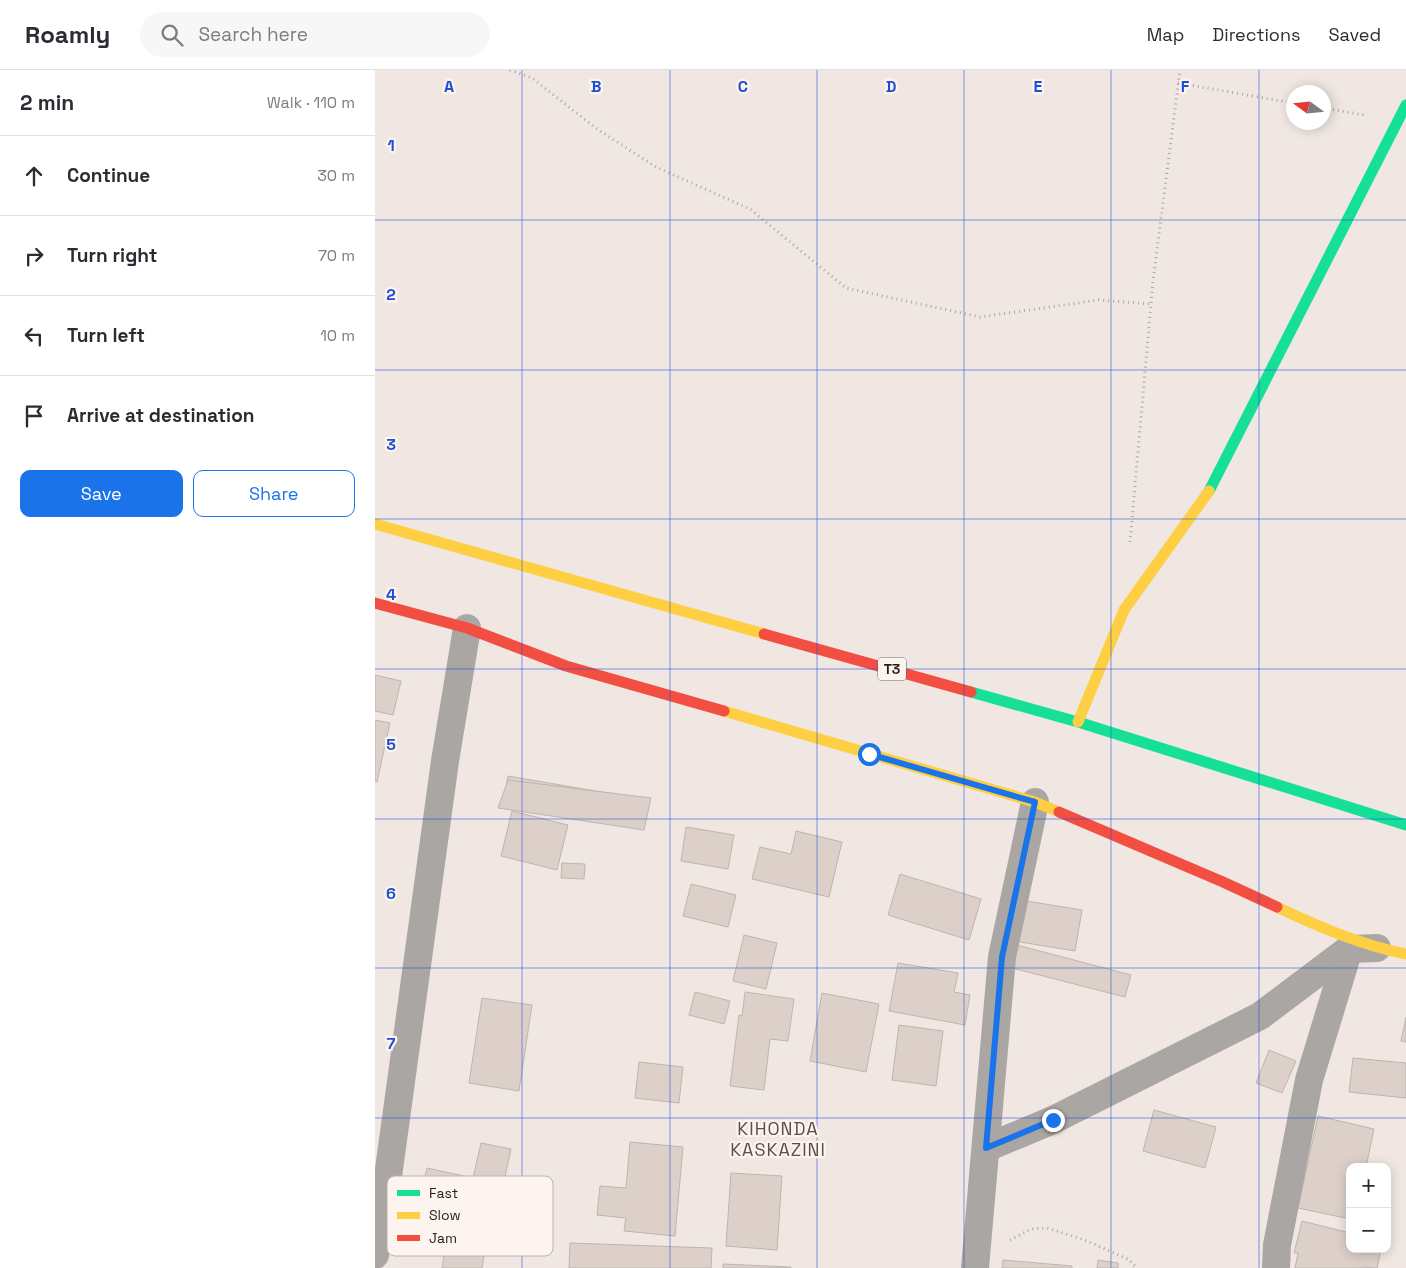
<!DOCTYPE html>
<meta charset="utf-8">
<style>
:root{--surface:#fff;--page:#f7f7f7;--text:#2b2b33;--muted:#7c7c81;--line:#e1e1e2;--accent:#1a73e8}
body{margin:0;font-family:"Space Grotesk",sans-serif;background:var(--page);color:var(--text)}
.controls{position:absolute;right:15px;bottom:15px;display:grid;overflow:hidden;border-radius:10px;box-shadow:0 2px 12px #0003}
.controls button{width:45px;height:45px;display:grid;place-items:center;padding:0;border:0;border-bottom:1px solid var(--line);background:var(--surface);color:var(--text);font:25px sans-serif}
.compass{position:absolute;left:911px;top:15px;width:45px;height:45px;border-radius:50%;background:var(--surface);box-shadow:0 2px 12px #0003;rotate:285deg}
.stop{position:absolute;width:15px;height:15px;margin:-11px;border:4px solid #1a73e8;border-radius:50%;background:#fff}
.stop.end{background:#1a73e8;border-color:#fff;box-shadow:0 1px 5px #0008}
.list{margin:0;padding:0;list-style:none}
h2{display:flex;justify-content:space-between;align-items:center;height:65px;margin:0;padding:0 20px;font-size:21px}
h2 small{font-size:16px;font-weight:400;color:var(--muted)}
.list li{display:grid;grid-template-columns:32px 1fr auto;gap:15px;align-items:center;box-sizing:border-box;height:80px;padding:0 20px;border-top:1px solid var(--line)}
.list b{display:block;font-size:19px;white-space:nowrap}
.list em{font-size:16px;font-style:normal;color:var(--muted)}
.actions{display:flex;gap:10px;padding:15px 20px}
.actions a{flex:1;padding:11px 0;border:1px solid var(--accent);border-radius:10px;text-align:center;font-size:18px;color:var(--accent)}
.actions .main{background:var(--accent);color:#fff}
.icon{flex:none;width:28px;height:28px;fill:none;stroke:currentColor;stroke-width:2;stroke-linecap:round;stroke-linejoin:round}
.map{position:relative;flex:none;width:1031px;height:1198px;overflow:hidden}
header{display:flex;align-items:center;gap:30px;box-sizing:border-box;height:70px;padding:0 25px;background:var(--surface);border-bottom:1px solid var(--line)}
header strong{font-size:24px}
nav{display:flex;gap:28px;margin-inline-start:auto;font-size:18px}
.search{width:350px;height:45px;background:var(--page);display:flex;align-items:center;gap:12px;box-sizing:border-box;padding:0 18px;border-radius:28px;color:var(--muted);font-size:19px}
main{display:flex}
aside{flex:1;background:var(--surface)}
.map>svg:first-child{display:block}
</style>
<header>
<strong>Roamly</strong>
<div class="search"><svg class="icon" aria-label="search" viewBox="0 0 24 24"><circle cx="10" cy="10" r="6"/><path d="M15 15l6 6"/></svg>Search here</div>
<nav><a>Map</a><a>Directions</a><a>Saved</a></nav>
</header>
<main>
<aside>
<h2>2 min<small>Walk · 110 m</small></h2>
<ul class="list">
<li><svg class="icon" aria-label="ahead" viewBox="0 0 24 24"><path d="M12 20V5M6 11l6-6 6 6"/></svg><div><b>Continue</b></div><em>30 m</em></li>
<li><svg class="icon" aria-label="right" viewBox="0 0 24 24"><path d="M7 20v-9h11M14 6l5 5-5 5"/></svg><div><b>Turn right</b></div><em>70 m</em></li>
<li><svg class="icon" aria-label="left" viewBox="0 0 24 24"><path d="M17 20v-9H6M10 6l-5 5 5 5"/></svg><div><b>Turn left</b></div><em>10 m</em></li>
<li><svg class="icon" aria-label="arrive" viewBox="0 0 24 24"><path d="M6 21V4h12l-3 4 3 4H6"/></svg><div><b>Arrive at destination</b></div></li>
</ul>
<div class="actions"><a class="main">Save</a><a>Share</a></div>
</aside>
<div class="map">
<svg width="1031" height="1198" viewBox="0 0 1031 1198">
<rect width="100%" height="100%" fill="#f0e7e2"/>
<g fill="#ddd0c9" stroke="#bcb5b1">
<path d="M0,605l26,6 -8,34 -18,-4z"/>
<path d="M0,650l15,3 -13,59 -2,-1z"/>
<path d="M133,706l134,23 -5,29 -134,-22z"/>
<path d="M133,710l143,18 -7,32 -146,-22z"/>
<path d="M137,741l56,14 -11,45 -56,-14z"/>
<path d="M311,757l48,8 -6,34 -47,-8z"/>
<path d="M421,761l46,11 -13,55 -77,-18 8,-32 31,7z"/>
<path d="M187,793l23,1 -1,15 -23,-1z"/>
<path d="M525,804l81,25 -12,41 -81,-25z"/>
<path d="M316,814l45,11 -8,32 -45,-11z"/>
<path d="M645,830l62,10 -7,41 -61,-10z"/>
<path d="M369,865l33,8 -11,46 -33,-8z"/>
<path d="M642,875l114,30 -6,22 -113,-29z"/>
<path d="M523,893l60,10 -4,19 16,3 -5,30 -76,-14z"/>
<path d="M320,922l35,9 -6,23 -35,-9z"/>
<path d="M370,922l49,7 -6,42 -18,-2 -6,51 -34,-4 9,-71 3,1z"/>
<path d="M447,923l57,11 -13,68 -56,-11z"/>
<path d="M107,928l50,7 -13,86 -50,-8z"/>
<path d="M1031,947v25l-5,-1z"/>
<path d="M524,955l44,6 -7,55 -44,-6z"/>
<path d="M894,980l27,11 -14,32 -26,-10z"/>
<path d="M978,988l53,5v35l-57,-6z"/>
<path d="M264,992l44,5 -4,36 -44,-5z"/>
<path d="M779,1040l62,17 -11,41 -62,-17z"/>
<path d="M943,1046l56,13 -8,38h-16v52l-52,-11z"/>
<path d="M255,1072l53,5 -8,89 -51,-5 2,-13 -29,-3 3,-29 26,2z"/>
<path d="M106,1073l30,6 -9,41 -2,-1 -3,13 -74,-17 4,-17 46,10z"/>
<path d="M356,1103l51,3 -5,74 -51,-4z"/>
<path d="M77,1138l39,5 -9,55h-40z"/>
<path d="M927,1151l48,12v16h31l-4,19 -15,-1v1h-67l3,-15h-4z"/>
<path d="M195,1173l142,5 -1,20h-142z"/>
<path d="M628,1190l69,6v2h-70z"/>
<path d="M723,1190l20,3v5h-21z"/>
<path d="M348,1194l68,3v1h-68z"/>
</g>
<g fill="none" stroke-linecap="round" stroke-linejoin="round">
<g stroke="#aaa6a3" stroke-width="3" stroke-dasharray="1 4" stroke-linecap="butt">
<path d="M135,0l22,8 65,51 59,38 94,42 96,79 134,29 119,-17 53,4"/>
<path d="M803,13l115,20"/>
<path d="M948,38l42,7"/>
<path d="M755,472l23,-261 27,-211"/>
<path d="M635,1170l21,-11 16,-1 35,11 46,20 9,9"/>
</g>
<g stroke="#aaa6a4" stroke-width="28">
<path d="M611,1078l67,-28 207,-104 89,-67 28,-1"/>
<path d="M0,1185l11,-64 59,-430 22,-133"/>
<path d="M600,1198l27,-311 33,-155"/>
<path d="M901,1198l1,-23 32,-165 40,-131"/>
</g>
<g stroke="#16e098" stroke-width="11">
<path d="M834,421l197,-386"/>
<path d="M596,622l107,30 328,103"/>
</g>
<g stroke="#ffcf43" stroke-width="11">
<path d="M0,454l389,110"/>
<path d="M349,641l311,91 24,10"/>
<path d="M703,652l46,-112 85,-119"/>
<path d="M902,837c42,20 84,38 129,47"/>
</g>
<g stroke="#f24e42" stroke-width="11">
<path d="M0,533l92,25 99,38 158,45"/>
<path d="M389,564l207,58"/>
<path d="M684,742l164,70 54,25"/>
</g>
</g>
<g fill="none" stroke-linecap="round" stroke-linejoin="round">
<path stroke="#1a73e8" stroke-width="6" d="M494,684l166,48 -33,155 -16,191 67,-28"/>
</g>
<path fill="none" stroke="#1d4ed8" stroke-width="1" stroke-opacity="0.55" d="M147,0v1198M295,0v1198M442,0v1198M589,0v1198M736,0v1198M884,0v1198M0,150h1031M0,300h1031M0,449h1031M0,599h1031M0,749h1031M0,898h1031M0,1048h1031"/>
<g text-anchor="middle" stroke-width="4.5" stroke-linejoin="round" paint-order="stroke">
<rect fill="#fef4ef" stroke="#655e5a" stroke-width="1" x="503" y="587.5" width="28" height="23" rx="4"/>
<g font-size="14" font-weight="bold" fill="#231e1a">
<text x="517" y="604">T3</text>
</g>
<g font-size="18" letter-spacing="1" fill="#5d4f48" stroke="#fef4ef">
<text x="403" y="1065">KIHONDA<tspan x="403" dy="21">KASKAZINI</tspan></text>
</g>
</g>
<rect x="12" y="1106" width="166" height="80" rx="8" fill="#fef4ef" stroke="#bcb4af" stroke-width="1"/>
<rect x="22" y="1120" width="23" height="6" fill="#16e098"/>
<rect x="22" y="1142" width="23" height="7" fill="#ffcf43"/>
<rect x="22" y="1165" width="23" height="6" fill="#f24e42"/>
<g font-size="14" fill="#231e1a">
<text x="54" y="1128">Fast</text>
<text x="54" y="1150">Slow</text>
<text x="54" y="1173">Jam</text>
</g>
<g font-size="16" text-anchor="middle" font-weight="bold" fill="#1d4ed8" stroke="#fef4ef" stroke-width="4.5" stroke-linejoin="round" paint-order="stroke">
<text x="74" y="22">A</text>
<text x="221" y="22">B</text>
<text x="368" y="22">C</text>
<text x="516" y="22">D</text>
<text x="663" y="22">E</text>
<text x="810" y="22">F</text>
<text x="16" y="81">1</text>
<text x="16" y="230">2</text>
<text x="16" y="380">3</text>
<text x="16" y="530">4</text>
<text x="16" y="680">5</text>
<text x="16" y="829">6</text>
<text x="16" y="979">7</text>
</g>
</svg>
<div class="controls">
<button>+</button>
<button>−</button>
</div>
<svg class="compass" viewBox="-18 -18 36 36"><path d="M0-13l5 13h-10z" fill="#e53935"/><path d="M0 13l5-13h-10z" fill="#7c7c81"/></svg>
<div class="stop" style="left:494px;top:684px"></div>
<div class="stop end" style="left:678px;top:1050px"></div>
</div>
</main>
